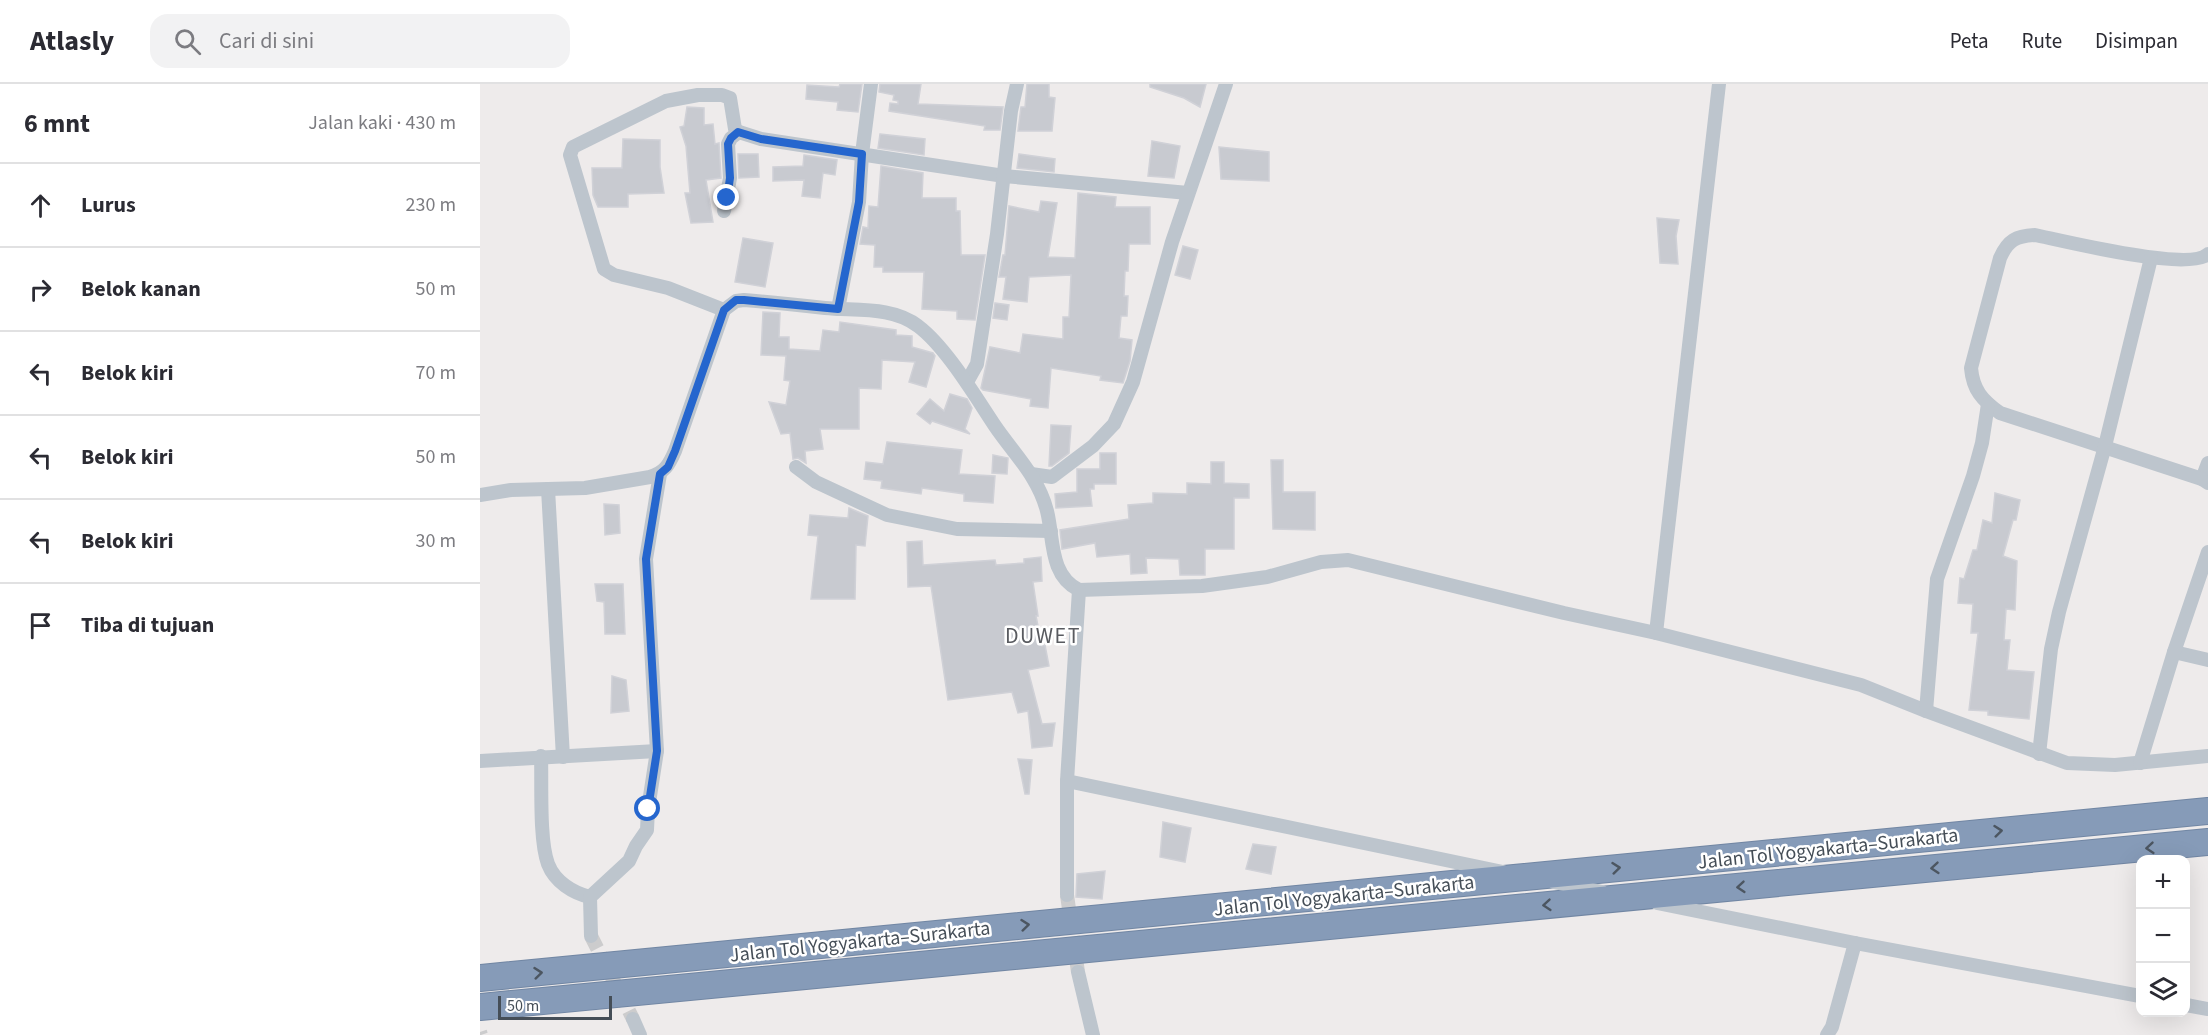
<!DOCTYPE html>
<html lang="id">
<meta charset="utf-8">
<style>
:root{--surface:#fff;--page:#f2f2f3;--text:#2b2b33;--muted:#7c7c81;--line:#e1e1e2}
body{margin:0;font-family:"Source Sans 3",sans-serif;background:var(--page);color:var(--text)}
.controls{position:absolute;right:18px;bottom:18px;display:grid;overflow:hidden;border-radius:12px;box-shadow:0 6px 24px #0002}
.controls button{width:54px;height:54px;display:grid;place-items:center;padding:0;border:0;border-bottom:2px solid var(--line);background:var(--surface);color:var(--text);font:30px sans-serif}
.scale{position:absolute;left:18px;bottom:15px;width:114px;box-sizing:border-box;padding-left:6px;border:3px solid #454e57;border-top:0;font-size:16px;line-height:21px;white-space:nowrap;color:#454e57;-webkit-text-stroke:4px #fff;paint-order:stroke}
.stop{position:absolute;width:18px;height:18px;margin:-14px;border:4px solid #2566ce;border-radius:50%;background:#fff}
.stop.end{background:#2566ce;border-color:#fff;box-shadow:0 2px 6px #0008}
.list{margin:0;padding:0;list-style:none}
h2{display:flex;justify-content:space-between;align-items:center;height:78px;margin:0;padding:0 24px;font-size:26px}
h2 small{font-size:20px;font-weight:400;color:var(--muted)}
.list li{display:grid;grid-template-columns:39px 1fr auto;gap:18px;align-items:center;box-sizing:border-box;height:84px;padding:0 24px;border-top:2px solid var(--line)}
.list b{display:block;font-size:22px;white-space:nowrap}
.list em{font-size:20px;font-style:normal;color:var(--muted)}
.icon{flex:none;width:33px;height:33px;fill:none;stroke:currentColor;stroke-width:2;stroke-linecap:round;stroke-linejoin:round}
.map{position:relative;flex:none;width:1728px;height:951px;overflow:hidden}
header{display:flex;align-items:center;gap:36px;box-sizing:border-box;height:84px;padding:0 30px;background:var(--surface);border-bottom:2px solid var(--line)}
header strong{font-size:28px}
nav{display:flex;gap:33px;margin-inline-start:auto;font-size:21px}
.search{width:420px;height:54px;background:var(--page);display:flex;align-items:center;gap:15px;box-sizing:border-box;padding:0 21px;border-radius:18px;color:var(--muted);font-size:22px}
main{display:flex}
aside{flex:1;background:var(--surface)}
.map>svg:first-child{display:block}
</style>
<header>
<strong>Atlasly</strong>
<div class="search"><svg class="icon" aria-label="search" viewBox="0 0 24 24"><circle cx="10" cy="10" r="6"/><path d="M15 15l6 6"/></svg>Cari di sini</div>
<nav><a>Peta</a><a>Rute</a><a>Disimpan</a></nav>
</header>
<main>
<aside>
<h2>6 mnt<small>Jalan kaki · 430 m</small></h2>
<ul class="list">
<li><svg class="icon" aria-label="ahead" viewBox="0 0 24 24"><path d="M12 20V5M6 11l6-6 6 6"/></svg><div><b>Lurus</b></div><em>230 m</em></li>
<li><svg class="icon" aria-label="right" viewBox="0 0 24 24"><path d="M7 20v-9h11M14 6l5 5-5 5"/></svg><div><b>Belok kanan</b></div><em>50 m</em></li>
<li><svg class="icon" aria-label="left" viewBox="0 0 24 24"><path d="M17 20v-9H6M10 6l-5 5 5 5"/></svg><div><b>Belok kiri</b></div><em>70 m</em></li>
<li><svg class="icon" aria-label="left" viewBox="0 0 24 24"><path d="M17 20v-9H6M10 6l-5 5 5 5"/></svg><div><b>Belok kiri</b></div><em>50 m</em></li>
<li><svg class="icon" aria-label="left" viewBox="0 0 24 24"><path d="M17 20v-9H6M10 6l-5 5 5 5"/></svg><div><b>Belok kiri</b></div><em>30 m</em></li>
<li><svg class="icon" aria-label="arrive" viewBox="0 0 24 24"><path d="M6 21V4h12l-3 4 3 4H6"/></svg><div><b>Tiba di tujuan</b></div></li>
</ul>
</aside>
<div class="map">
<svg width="1728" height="951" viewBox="0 0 1728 951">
<rect width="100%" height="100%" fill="#eeebeb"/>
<g fill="#c8cad0" stroke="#d0d1d7" stroke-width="1.5">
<path d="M360,0h22l-4,28 -21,-2 1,-8 -32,-3 1,-14 32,2z"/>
<path d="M400,0h41l-3,20 85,3 -3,23h-16l1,-4 -96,-15 1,-8 8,1v-3l-5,-1 1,-5 -15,-3z"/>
<path d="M547,0h22v13l6,1 -3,33h-34l3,-24h4z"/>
<path d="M670,0h56l-6,23 -16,-9 -34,-11z"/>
<path d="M207,23l17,1v17l9,-1 2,20 4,-1 2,35 -15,2 7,42 -22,1 -6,-30h5l-4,-47 -6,-19 4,-1z"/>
<path d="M400,50l45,5 -1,16 -46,-7z"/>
<path d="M143,55l37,1v27l4,26 -36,1v13h-30l-5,-12 -1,-27h30z"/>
<path d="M672,57l28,5 -6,32 -26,-2z"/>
<path d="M739,63l50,5v29l-48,-2z"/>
<path d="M258,70h20l1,23 -20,1z"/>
<path d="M539,70l36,5 -1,13 -37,-4z"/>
<path d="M324,71l33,5 -2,15 -12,-2 -3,25 -18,-2 2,-16 -31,1v-14l30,-1z"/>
<path d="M401,82l42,7 -1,25h34v13h4l1,44h24l-10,65 -18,-1v-8l-35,-2 2,-37h-41v-5h-9l1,-22 -15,-1 3,-17 5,1 1,-22 9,1z"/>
<path d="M598,109l38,4 -1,10h35v37h-21l-1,27h-3l-1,25h4l-1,20h-6l-2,22 13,2 -2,21 -7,22 -23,-3 1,-4 -50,-8 -3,40 -18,-2 1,-7 -48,-9 -2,-2 9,-41 30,6 3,-19 40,5v-22h6l2,-42 -42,2 -2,25 -24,-3 3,-22h-7l4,-22h2l4,-49 30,6 2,-11 16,2 -9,54 27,1z"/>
<path d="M1177,134l22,2 -3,16 2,28 -18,-1z"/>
<path d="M263,154l30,5 -8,44 -30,-5z"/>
<path d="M703,162l15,4 -8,29 -15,-4z"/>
<path d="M515,219l14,2 -2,15 -14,-2z"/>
<path d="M283,228l17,1 -1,24h10v12l31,2 3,-21 16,2 1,-10 56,8v5l16,1v11l21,6 2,3 -9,31 -17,-5 6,-20 -33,-2 -1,29 -22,-1v41h-39l3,20 -18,2 1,12 -8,-5 -5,1 -3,-26 -9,1 -12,-32 17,3 4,-24 -6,-1 2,-24 -25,-1z"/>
<path d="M470,310l17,5 5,9 -7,21 5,5 -38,-13 -2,3 -13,-10 13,-15 14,12z"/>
<path d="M571,341l20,1 -2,27 -17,13h-3z"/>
<path d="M407,358l75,8 -3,24 36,2 -2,27 -29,-2v-7l-42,-6 -1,6 -40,-6 1,-7 -18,-2 2,-17 17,2z"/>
<path d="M620,369h16v31h-22v5h-4l2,17 -36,2 -1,-14 22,-2v-23h23z"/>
<path d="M513,371l15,3 -1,16 -15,-1z"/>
<path d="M791,376h12v32h32v38l-42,-1z"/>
<path d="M731,378h13v21l25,1v14h-15v51h-29v26h-25l-1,-16 -33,-1 1,15 -16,1 -1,-20 -33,3 -2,-14 -33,6 -2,-19 69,-11 -1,-14 25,-2v-10l34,1v-11l24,1z"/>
<path d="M1515,409l25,7 -4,20h-3l-10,36 14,5 -2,49 -9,-1 -2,31h6l-3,30 27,2 -5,47 -41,-4v-4l-19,-1 9,-77h-7l2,-29 -15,-1 2,-25 4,1 9,-29h4l6,-30 9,3z"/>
<path d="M124,420l15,1 1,28 -15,2z"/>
<path d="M369,424l19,8 -3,30 -9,-1 -1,54h-44l7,-63 -10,-1 2,-20 38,3z"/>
<path d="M442,457l1,24 72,-5 1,5 28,-2v-4l17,-2 1,24 -9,1 5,34h-2l6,30 3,-1 4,21 -21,4 14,54 13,-1 -3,23 -20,2 -4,-37 -10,2 -6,-21 -64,8 -17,-114 -23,1 -1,-45z"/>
<path d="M115,500h28l2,50h-20l-1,-32 -7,-1z"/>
<path d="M132,592l14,4 3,31 -18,2z"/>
<path d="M538,675l14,1 -3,34h-4z"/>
<path d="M683,738l28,6 -6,34 -25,-5z"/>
<path d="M773,760l23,3 -5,27 -25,-5z"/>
<path d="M625,787l-3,28 -26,-2 1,-23z"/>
</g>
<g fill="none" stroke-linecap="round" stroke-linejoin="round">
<g stroke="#cccccd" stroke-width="14" stroke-dasharray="14 7" stroke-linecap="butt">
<path d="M587,811l11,77"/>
<path d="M111,852l42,83"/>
<path d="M0,948l1,3"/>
</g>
<defs>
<g id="highway">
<path d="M0,894l1728,-167"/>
<path d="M0,923l1728,-165"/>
</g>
</defs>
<use href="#highway" stroke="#7186a3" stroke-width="28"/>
<g stroke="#bdc5cd" stroke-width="14">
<path d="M244,127l6,-33 -2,-34 3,-6 8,-6"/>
<path d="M358,225l21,-107 3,-48 9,-70"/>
<path d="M244,226l-56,-22 -54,-13 -10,-6 -34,-114 3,-8 93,-46 32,-6h24l8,3 5,31 4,3 22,7 243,37 184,17"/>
<path d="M487,298l10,-18 20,-130 14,-123 6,-27"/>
<path d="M1728,379l-6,16 6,4"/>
<path d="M316,383l20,15 71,33 70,14 94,2"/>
<path d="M551,390l21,3 41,-31 21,-22 19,-42 39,-140 54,-158"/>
<path d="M1722,395l-202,-66c-18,-13 -27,-23 -29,-45l29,-110c8,-18 16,-22 35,-23 29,6 154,37 173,19"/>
<path d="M68,405l15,268"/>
<path d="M0,411l31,-5 74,-2 65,-11c15,-5 19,-12 25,-26l49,-141 12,-9 8,-1c27,2 54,5 81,8 30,3 68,-2 93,18 28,21 57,70 77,100 19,28 43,50 52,85 7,28 2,64 32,79l123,-4 65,-9 54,-15 27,-2 216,53 92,20 205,52 65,26 141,52 48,2 93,-9"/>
<path d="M1176,549l63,-549"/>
<path d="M1694,568l34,8"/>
<path d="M1446,627l11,-132 36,-103 9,-33 6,-39"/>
<path d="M1559,670l12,-105 8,-37 46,-166 46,-188"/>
<path d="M61,672c1,28 -2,84 7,108 7,18 25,29 42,33"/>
<path d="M0,677l177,-10"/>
<path d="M1660,679l34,-111 34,-100"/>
<path d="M587,697l436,91"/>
<path d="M1074,798l48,10"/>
<path d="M587,811v-114l12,-191"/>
<path d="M1177,819l198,40 285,53"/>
<path d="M111,852l-1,-39 39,-36 7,-15 11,-16 1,-21 9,-58 -11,-192 14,-85"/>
<path d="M598,888l15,63"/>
<path d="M1706,921l22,4"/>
<path d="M153,935l7,16"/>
<path d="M1347,951l5,-8 23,-84"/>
</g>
<use href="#highway" stroke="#869bb8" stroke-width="26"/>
</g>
<defs><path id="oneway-chevron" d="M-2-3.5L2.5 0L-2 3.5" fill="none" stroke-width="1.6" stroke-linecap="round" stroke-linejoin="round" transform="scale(1.5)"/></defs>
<g stroke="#4c5661">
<use href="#oneway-chevron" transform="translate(1518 747) rotate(-6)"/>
<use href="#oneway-chevron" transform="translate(1670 764) rotate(175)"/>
<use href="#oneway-chevron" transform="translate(1136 784) rotate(-6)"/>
<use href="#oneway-chevron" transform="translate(1455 784) rotate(175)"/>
<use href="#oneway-chevron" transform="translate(1261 803) rotate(175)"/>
<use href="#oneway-chevron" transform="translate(1067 821) rotate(175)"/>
<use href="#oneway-chevron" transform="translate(545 841) rotate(-6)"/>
<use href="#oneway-chevron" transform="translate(58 889) rotate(-6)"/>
</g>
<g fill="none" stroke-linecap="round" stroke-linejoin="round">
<path stroke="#2566ce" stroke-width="8" d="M168,725l9,-58 -11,-192 14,-85 8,-7 7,-16 49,-141 12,-10h8l94,9 21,-107 3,-48 -101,-15 -23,-7 -7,6 -3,6 2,34 -3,20"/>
</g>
<g text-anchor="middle" stroke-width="5" stroke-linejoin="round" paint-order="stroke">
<g font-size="20" fill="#454e57" stroke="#fff">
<text transform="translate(1348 764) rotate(-6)" y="7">Jalan Tol Yogyakarta–Surakarta</text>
<text transform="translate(864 811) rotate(-6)" y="7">Jalan Tol Yogyakarta–Surakarta</text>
<text transform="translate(380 857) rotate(-6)" y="7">Jalan Tol Yogyakarta–Surakarta</text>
</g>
<g font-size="22" letter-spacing="1.5" fill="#595b60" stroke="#fff">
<text x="563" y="559">DUWET</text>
</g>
</g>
</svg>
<div class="controls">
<button>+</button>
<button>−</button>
<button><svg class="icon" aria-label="layers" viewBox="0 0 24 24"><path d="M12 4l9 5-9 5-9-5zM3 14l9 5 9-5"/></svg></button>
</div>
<div class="scale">50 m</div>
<div class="stop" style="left:168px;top:725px"></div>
<div class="stop end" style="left:247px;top:114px"></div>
</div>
</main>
